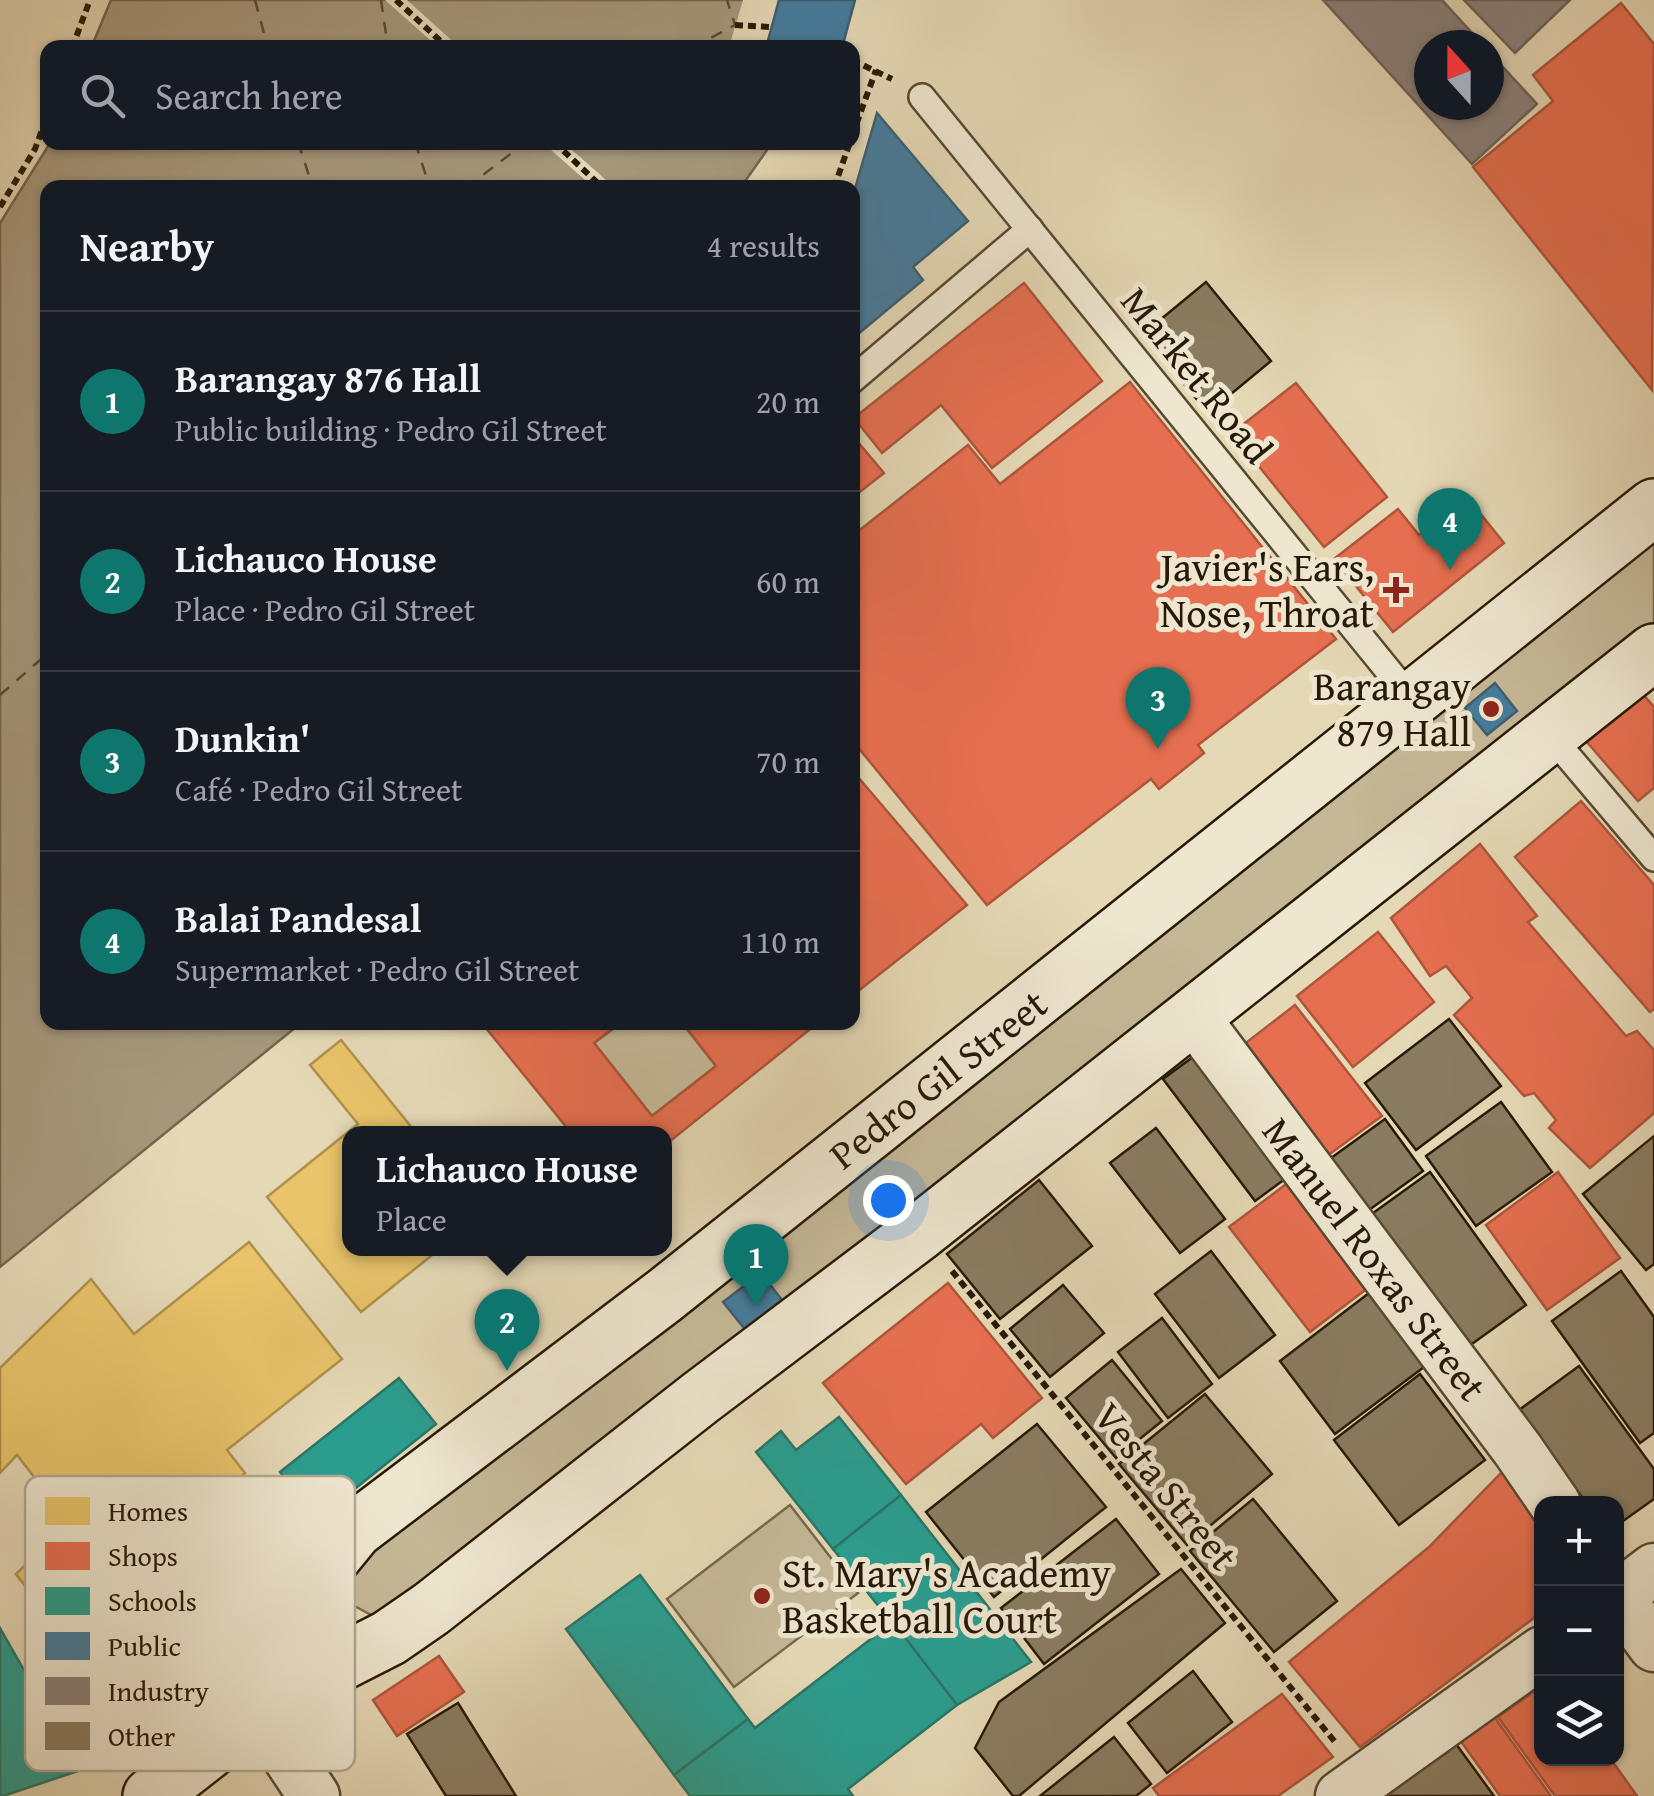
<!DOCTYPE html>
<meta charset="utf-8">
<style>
:root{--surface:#171b24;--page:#242831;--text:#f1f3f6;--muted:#9ea1a6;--line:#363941;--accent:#0f766e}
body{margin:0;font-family:"Gentium Book Plus",serif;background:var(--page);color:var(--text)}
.controls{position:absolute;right:30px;bottom:30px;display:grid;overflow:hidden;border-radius:20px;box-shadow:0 2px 8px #0004}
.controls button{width:90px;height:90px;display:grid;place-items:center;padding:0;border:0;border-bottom:2px solid var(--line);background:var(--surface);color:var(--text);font:50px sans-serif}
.compass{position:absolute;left:1414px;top:30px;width:90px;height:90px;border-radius:50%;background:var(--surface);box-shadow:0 2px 8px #0004;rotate:339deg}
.you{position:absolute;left:888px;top:1200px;width:35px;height:35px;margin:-25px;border:8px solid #fff;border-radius:50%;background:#1a73e8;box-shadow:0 0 0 15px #1a73e833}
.badge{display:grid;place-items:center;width:65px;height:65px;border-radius:50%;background:var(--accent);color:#fff;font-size:32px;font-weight:700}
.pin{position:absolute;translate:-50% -82px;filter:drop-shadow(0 2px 5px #0008)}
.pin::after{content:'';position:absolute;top:52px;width:35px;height:30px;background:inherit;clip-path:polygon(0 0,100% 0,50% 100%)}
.popup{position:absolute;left:342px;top:1126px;width:330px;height:130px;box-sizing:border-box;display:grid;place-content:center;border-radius:20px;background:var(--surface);filter:drop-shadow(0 2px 8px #0005);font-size:32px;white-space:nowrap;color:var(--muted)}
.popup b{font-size:38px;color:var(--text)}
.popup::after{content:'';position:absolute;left:50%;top:100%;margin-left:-20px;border:20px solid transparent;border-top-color:var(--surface)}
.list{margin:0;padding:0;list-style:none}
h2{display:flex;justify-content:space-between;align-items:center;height:130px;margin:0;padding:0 40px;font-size:42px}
h2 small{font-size:32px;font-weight:400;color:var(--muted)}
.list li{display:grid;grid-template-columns:65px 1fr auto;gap:30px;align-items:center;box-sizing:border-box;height:180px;padding:0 40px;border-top:2px solid var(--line)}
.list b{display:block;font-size:38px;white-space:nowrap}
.list p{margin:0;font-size:32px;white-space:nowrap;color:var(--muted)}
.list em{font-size:32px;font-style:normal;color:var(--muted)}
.icon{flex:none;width:55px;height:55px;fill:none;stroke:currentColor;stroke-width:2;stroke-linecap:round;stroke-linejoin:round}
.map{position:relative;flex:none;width:1654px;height:1796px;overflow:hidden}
.search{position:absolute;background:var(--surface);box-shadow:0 2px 8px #0004;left:40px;top:40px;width:820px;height:110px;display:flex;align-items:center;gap:25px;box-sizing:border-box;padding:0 35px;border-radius:20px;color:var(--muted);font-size:38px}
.panel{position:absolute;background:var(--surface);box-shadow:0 2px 8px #0004;left:40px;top:180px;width:820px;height:850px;border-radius:20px}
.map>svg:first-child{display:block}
</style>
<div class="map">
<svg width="1654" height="1796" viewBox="0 0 1654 1796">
<rect width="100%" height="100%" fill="#e5d8b5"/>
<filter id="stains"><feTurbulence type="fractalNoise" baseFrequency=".002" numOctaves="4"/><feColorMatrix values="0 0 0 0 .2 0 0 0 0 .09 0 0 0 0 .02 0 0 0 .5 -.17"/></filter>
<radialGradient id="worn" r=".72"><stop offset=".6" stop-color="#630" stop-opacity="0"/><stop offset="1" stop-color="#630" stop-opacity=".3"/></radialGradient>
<g fill="#c5b897" stroke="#76684e" stroke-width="2.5">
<path d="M1654,533v91l-577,465 -678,518 -26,9 -24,-13 -6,-23 9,-25z"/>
<path d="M621,1023h61l34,43 -64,50 -58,-73z"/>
<path d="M790,1505l68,88 -124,94 -67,-88z"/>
</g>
<g fill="#a5977a" stroke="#73654c" stroke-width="2.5">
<path d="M111,0h668l-13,47 -675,1z"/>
<path d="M50,143h722l-31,44 -693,1v834l253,1 -301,244v-1044z"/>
</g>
<g fill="#e5d8b5">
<path d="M385,0h22l52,47h-21z"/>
<path d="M743,0h36l-13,48 -37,-1z"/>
<path d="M543,143h21l50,44h-21z"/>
</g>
<g fill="#e9c46a" stroke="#af914c" stroke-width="2.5">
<path d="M341,1040l76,94h-67v114h91l-80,64 -94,-115 91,-73 -48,-59z"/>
<path d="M249,1242l93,117 -115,91 18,23 -180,165 -49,-64 53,-52 -52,-67 -17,18v-105l91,-89 43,55z"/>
</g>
<g fill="#e76f51" stroke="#ae553a" stroke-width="2.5">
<path d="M1621,3l33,41 -2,346 -179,-223 80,-66 -20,-26z"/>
<path d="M1024,283l78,98 -110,87 -51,-63 -59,48 -28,-35z"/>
<path d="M1130,382l206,257 -138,106 6,8 -45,36 -8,-10 -164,126 -135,-165v-204l116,-91 32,39z"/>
<path d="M1296,383l91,114 -63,50 -92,-114z"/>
<path d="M852,435l32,38 -32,25z"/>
<path d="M1467,497l37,46 -111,89 -59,-73 64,-50 21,26z"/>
<path d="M1642,693l12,14v81l-16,13 -52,-60z"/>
<path d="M852,770l115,135 -115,91z"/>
<path d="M1581,801l73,84v124l-4,3 -135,-155z"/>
<path d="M1480,844l57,72 -9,6 98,114 11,-5 17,19v63l-64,55 -41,-40 7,-8 -22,-27 -10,3 -70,-81 18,-17 -26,-32 -16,10 -39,-58z"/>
<path d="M1378,932l56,70 -81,65 -56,-71z"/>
<path d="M1295,1005l87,111 -62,45 -82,-112z"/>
<path d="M481,1022h140l-27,21 58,73 64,-50 -34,-44h137l-155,124v-12h-92z"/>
<path d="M1558,1172l62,86 -73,52 -61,-85z"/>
<path d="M1293,1179l80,105 -63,48 -81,-105z"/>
<path d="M948,1283l94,115 -49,40 -12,-14 -75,60 -83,-101z"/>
<path d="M1503,1471l39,54v87l-182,135 -71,-85 140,-115z"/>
<path d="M439,1656l25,36 -67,44 -24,-36z"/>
<path d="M1542,1686v72h68l27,38h-82l-57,-79z"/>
<path d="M1282,1694l51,63 -55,39h-119l-6,-8z"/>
<path d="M1493,1715l58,81h-51l-40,-56z"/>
</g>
<g fill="#2a9d8f" stroke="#297566" stroke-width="2.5">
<path d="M399,1378l37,46 -119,95 -37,-47z"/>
<path d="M839,1417l62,78 -68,54 -77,-97 25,-21 15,19z"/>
<path d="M901,1495l130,167 -74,43 -124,-156z"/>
<path d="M640,1575l108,144 -74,56 -108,-146z"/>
<path d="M893,1622l64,83 -109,84 5,7h-163l-16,-21 74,-56 7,9z"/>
<path d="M0,1628l81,142 -78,26h-3z"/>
</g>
<g fill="#457b9d" stroke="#3c5e70" stroke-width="2.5">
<path d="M779,0h76l-13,48h-76z"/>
<path d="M877,113l91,108 -55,46 10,13 -71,59v-140z"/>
<path d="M1495,683l22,28 -30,24 -22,-27z"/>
<path d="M761,1273l28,36 -37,29 -29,-36z"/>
</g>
<g fill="#8a817c" stroke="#6d6259" stroke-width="2.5">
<path d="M1323,0h119l41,45h-54v60h60v-53l48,52 -65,60z"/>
<path d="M1464,0h106l-55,53z"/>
</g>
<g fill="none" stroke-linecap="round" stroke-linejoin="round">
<g stroke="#5a4b34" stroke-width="2.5" stroke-dasharray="12 10" stroke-linecap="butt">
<path d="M255,0l13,48"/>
<path d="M381,0l7,48"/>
<path d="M692,48l43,-23 -8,-25"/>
<path d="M298,142l15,46"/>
<path d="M415,142l15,46"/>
<path d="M466,188l60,-46"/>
<path d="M0,695l48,-42"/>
</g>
</g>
<g fill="#8a7c61" stroke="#281906" stroke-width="2.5">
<path d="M1206,282l65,79 -63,52 -65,-79z"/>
<path d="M1449,1019l52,67 -85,64 -51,-67z"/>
<path d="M1197,1054l92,122 -34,25 -92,-122z"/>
<path d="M1501,1102l51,70 -76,54 -50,-70z"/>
<path d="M1385,1119l38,52 -65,47 -38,-52z"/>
<path d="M1156,1128l69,91 -45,34 -70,-90z"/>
<path d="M1654,1136v128l-8,6 -63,-76z"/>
<path d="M1430,1172l96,133 -68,49 -96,-133z"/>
<path d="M1039,1180l53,66 -92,73 -53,-65z"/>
<path d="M1211,1251l64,84 -56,43 -64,-84z"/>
<path d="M1621,1271l33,46v116l-14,10 -88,-122z"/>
<path d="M1063,1285l41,48 -54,44 -40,-48z"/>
<path d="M1373,1290l55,74 -93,70 -55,-73z"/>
<path d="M1162,1318l50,66 -44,34 -50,-66z"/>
<path d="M1112,1360l50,61 -46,37 -50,-60z"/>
<path d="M1579,1366l75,103v30l-38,27v-22h-29l-68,-94z"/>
<path d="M1420,1374l65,86 -86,65 -65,-85z"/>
<path d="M1205,1394l67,80 -85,71 -68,-81z"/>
<path d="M1037,1424l69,83 -112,90 -68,-85z"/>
<path d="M1253,1499l84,102 -63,51 -84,-101z"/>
<path d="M1116,1519l43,55 -115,90 -43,-56z"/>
<path d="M1181,1569l44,54 -206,173h-6l-38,-48 24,-46z"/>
<path d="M1193,1671l39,51 -65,51 -39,-50z"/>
<path d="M458,1703l58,93h-70l-39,-62z"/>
<path d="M1114,1737l37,47 -15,12h-96z"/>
<path d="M1456,1744l38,52h-110z"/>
</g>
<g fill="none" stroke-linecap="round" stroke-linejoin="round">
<defs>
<g id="lane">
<path d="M922,97l491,604"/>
<path d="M852,380l178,-151"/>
<path d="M1550,735l104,123"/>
</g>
<g id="street">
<path d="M1193,1016l325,434 37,54"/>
<path d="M1616,1595l38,51"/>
<path d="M1616,1598l38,-29"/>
<path d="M259,1713l55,83"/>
<path d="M1341,1796l201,-144"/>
</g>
<g id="secondary">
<path d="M285,1691l34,-117 36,-44 309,-234 990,-789"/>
<path d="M151,1796l134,-105 104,-53 42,-29 269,-211 220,-166 734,-580"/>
</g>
</defs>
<use href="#lane" stroke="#574932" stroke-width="30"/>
<use href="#street" stroke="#574932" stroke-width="55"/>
<use href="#secondary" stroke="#281906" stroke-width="60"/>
<g stroke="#281906" stroke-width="6" stroke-dasharray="8 5" stroke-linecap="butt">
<path d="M396,0l52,48"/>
<path d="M735,25l36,2"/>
<path d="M72,48l18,-48"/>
<path d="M852,60l40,19"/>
<path d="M852,136l24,-66"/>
<path d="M554,142l49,46"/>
<path d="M834,188l16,-46"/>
<path d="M0,207l35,-58 13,-35"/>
<path d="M952,1271l383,471"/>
</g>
<use href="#lane" stroke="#eee6cf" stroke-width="25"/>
<use href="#street" stroke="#eee6cf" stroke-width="50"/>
<use href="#secondary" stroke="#eee6cf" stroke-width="55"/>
</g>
<g fill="#8f2418" stroke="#eee6cf" stroke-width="4">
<path d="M1391 575h10v10h10v10h-10v10h-10v-10h-10v-10h10z"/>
<circle cx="1491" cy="709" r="10"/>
<circle cx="762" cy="1596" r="10"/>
</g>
<g text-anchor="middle" stroke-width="10" stroke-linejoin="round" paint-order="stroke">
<g font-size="40" fill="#281906" stroke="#eee6cf">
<text transform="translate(1197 375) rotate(51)" y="14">Market Road</text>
<text transform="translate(938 1079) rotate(-38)" y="14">Pedro Gil Street</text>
<text transform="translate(1375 1259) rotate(53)" y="14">Manuel Roxas Street</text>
<text transform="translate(1166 1486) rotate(51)" y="14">Vesta Street</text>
</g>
<g font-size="40" fill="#281906" stroke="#eee6cf" text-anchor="end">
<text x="1374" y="581">Javier's Ears,<tspan x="1374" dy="46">Nose, Throat</tspan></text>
<text x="1471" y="700">Barangay<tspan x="1471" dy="46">879 Hall</tspan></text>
<text x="782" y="1587" text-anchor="start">St. Mary's Academy<tspan x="782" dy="46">Basketball Court</tspan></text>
</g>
</g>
<rect x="25" y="1476" width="330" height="295" rx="15" fill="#eee6cf" stroke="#b3a893" stroke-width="2.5"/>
<rect x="45" y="1497" width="45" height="28" fill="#e9c46a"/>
<rect x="45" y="1542" width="45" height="28" fill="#e76f51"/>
<rect x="45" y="1587" width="45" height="28" fill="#2a9d8f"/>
<rect x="45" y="1632" width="45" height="28" fill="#457b9d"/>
<rect x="45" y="1677" width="45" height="28" fill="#8a817c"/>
<rect x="45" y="1722" width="45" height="28" fill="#8a7c61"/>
<g font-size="28" fill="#281906">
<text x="108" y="1521">Homes</text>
<text x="108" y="1566">Shops</text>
<text x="108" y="1611">Schools</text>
<text x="108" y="1656">Public</text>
<text x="108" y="1701">Industry</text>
<text x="108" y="1746">Other</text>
</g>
<rect width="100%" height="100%" filter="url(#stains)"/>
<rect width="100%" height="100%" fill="url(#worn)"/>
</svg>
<div class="controls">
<button>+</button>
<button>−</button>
<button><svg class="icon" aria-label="layers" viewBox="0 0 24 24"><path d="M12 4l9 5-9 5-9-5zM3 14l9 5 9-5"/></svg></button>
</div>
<svg class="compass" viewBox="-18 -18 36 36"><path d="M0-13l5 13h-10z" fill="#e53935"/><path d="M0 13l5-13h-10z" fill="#9ea1a6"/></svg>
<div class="you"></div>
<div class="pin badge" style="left:756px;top:1306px">1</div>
<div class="pin badge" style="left:507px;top:1371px">2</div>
<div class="popup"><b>Lichauco House</b>Place</div>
<div class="pin badge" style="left:1158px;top:749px">3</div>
<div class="pin badge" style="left:1450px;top:570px">4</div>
<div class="search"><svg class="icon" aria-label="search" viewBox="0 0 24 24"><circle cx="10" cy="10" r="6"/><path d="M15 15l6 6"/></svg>Search here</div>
<section class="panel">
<h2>Nearby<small>4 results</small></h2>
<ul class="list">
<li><span class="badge">1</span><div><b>Barangay 876 Hall</b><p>Public building · Pedro Gil Street</p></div><em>20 m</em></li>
<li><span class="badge">2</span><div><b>Lichauco House</b><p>Place · Pedro Gil Street</p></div><em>60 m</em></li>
<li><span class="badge">3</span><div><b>Dunkin'</b><p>Café · Pedro Gil Street</p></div><em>70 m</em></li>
<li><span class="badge">4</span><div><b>Balai Pandesal</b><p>Supermarket · Pedro Gil Street</p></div><em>110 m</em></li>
</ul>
</section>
</div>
